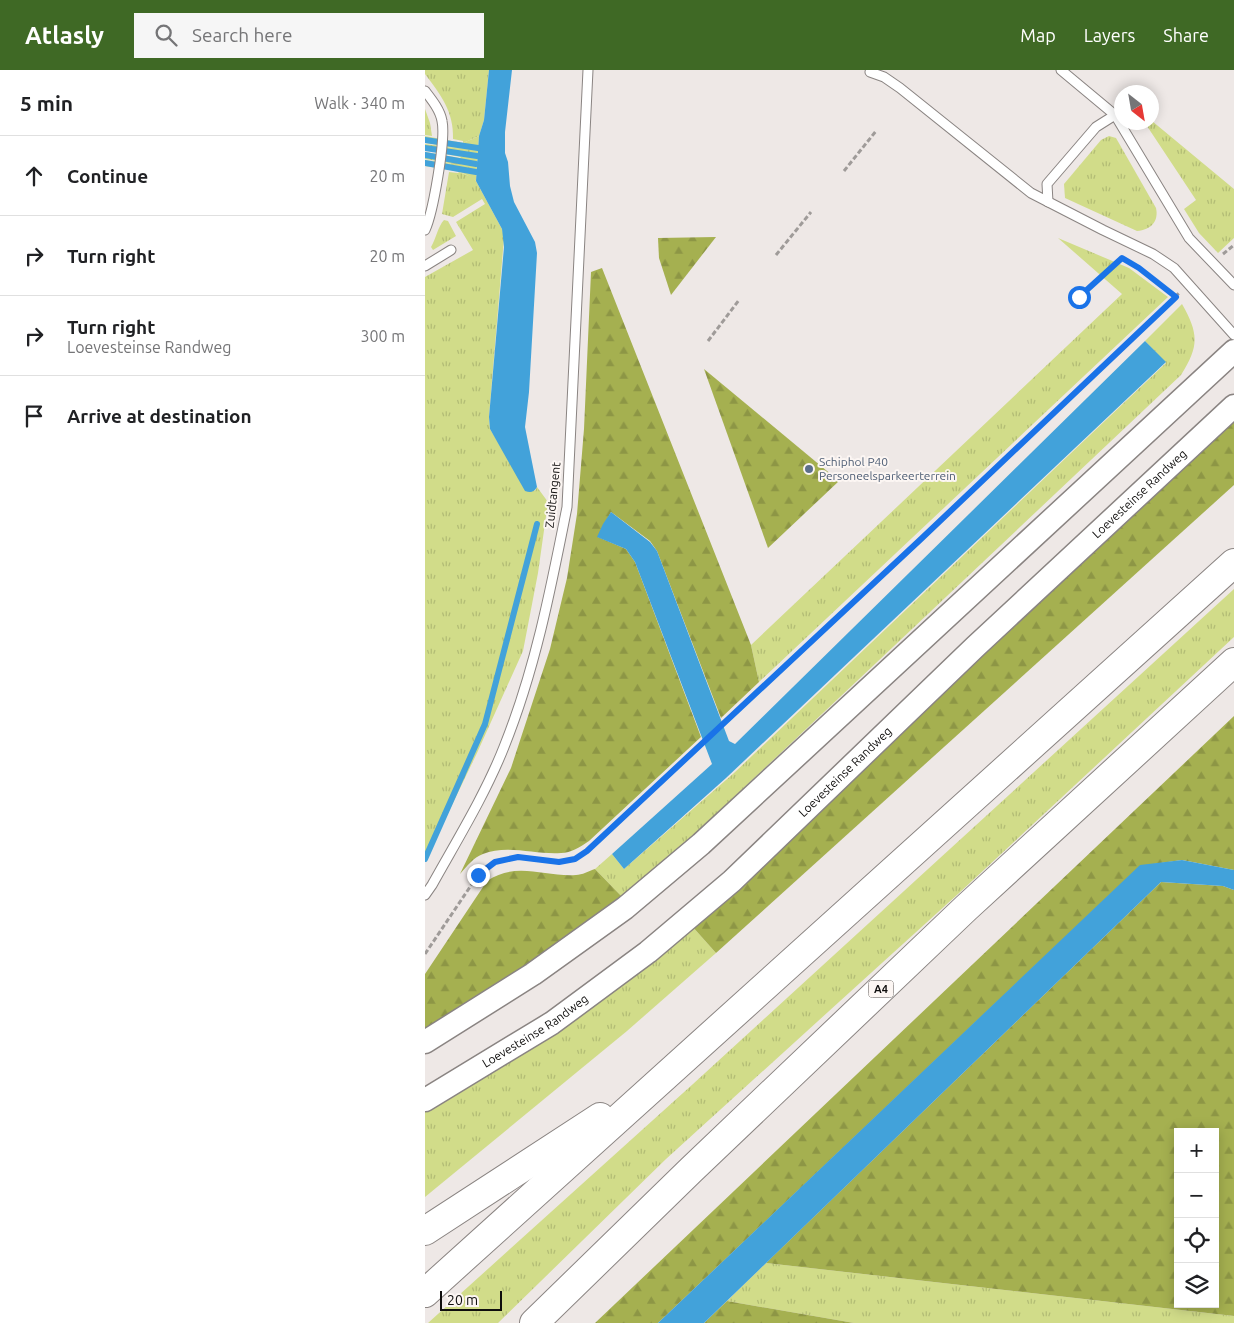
<!DOCTYPE html>
<meta charset="utf-8">
<style>
:root{--surface:#fff;--page:#f6f6f6;--text:#202124;--muted:#757577;--line:#e0e0e0;--accent:#3f6925}
body{margin:0;font-family:Ubuntu,sans-serif;background:var(--page);color:var(--text)}
.controls{position:absolute;right:15px;bottom:15px;display:grid;overflow:hidden;border-radius:0px;box-shadow:0 2px 12px #0003}
.controls button{width:45px;height:45px;display:grid;place-items:center;padding:0;border:0;border-bottom:1px solid var(--line);background:var(--surface);color:var(--text);font:25px sans-serif}
.compass{position:absolute;left:689px;top:15px;width:45px;height:45px;border-radius:50%;background:var(--surface);box-shadow:0 2px 12px #0003;rotate:149deg}
.scale{position:absolute;left:15px;bottom:12px;width:62px;box-sizing:border-box;padding-left:5px;border:2px solid #0f0e0d;border-top:0;font-size:14px;line-height:18px;white-space:nowrap;color:#0f0e0d;-webkit-text-stroke:4px #fcf6f3;paint-order:stroke}
.stop{position:absolute;width:15px;height:15px;margin:-11px;border:4px solid #1a73e8;border-radius:50%;background:#fff}
.stop.end{background:#1a73e8;border-color:#fff;box-shadow:0 1px 5px #0008}
.list{margin:0;padding:0;list-style:none}
h2{display:flex;justify-content:space-between;align-items:center;height:65px;margin:0;padding:0 20px;font-size:21px}
h2 small{font-size:16px;font-weight:400;color:var(--muted)}
.list li{display:grid;grid-template-columns:32px 1fr auto;gap:15px;align-items:center;box-sizing:border-box;height:80px;padding:0 20px;border-top:1px solid var(--line)}
.list b{display:block;font-size:19px;white-space:nowrap}
.list p{margin:0;font-size:16px;white-space:nowrap;color:var(--muted)}
.list em{font-size:16px;font-style:normal;color:var(--muted)}
.icon{flex:none;width:28px;height:28px;fill:none;stroke:currentColor;stroke-width:2;stroke-linecap:round;stroke-linejoin:round}
.map{position:relative;flex:none;width:809px;height:1253px;overflow:hidden}
header{display:flex;align-items:center;gap:30px;box-sizing:border-box;height:70px;padding:0 25px;background:var(--accent);color:#fff}
header strong{font-size:24px}
nav{display:flex;gap:28px;margin-inline-start:auto;font-size:18px}
.search{width:350px;height:45px;background:var(--page);display:flex;align-items:center;gap:12px;box-sizing:border-box;padding:0 18px;border-radius:0px;color:var(--muted);font-size:19px}
main{display:flex}
aside{flex:1;background:var(--surface)}
.map>svg:first-child{display:block}
</style>
<header>
<strong>Atlasly</strong>
<div class="search"><svg class="icon" aria-label="search" viewBox="0 0 24 24"><circle cx="10" cy="10" r="6"/><path d="M15 15l6 6"/></svg>Search here</div>
<nav><a>Map</a><a>Layers</a><a>Share</a></nav>
</header>
<main>
<aside>
<h2>5 min<small>Walk · 340 m</small></h2>
<ul class="list">
<li><svg class="icon" aria-label="ahead" viewBox="0 0 24 24"><path d="M12 20V5M6 11l6-6 6 6"/></svg><div><b>Continue</b></div><em>20 m</em></li>
<li><svg class="icon" aria-label="right" viewBox="0 0 24 24"><path d="M7 20v-9h11M14 6l5 5-5 5"/></svg><div><b>Turn right</b></div><em>20 m</em></li>
<li><svg class="icon" aria-label="right" viewBox="0 0 24 24"><path d="M7 20v-9h11M14 6l5 5-5 5"/></svg><div><b>Turn right</b><p>Loevesteinse Randweg</p></div><em>300 m</em></li>
<li><svg class="icon" aria-label="arrive" viewBox="0 0 24 24"><path d="M6 21V4h12l-3 4 3 4H6"/></svg><div><b>Arrive at destination</b></div></li>
</ul>
</aside>
<div class="map">
<svg width="809" height="1253" viewBox="0 0 809 1253">
<defs>
<pattern id="grass-tufts" width="24" height="20" patternUnits="userSpaceOnUse" patternTransform="scale(1.25)"><rect width="24" height="20" fill="#d1dc89"/><path d="M3 7l-1-3M5 7V3M7 7l1-3M15 17l-1-3M17 17v-4M19 17l1-3" fill="none" stroke="#b2bc75"/></pattern>
<pattern id="forest-firs" width="22" height="20" patternUnits="userSpaceOnUse" patternTransform="scale(1.25)"><rect width="22" height="20" fill="#a5b050"/><path d="M5 1l3.5 6h-7zM16 11l3.5 6h-7z" fill="#8d9645"/></pattern>
<pattern id="wetland-marsh" width="20" height="14" patternUnits="userSpaceOnUse" patternTransform="scale(1.25)"><rect width="20" height="14" fill="#d1dc89"/><path d="M1 5h8M5 5V1M11 12h8M15 12V8" fill="none" stroke="#b2bc75"/></pattern>
</defs>
<rect width="100%" height="100%" fill="#eee8e6"/>
<g fill="url(#grass-tufts)">
<path d="M0,0h64l-5,50 -5,16 -16,7v-2l-10,-2c1,-27 -12,-44 -28,-65z"/>
<path d="M0,39l5,14 2,13 -7,-1z"/>
<path d="M727,51l82,68v49l-16,15 -19,-20 -15,-24 12,-9 -51,-77 6,-1z"/>
<path d="M684,66l7,2 40,70c3,13 -5,22 -19,23l-72,-33 -1,-14 37,-44z"/>
<path d="M24,102l9,1 1,-1 13,5 4,4 26,48 2,9 -15,179 1,12 14,23 31,39 2,-4 11,15 -10,71 -15,78 -46,102 -52,108v-584l48,-27 -17,-28 29,-18 -3,-5 -29,18 -11,-3z"/>
<path d="M19,150l4,1 8,15 -23,14 -2,-3c5,-8 7,-21 13,-27z"/>
<path d="M633,168l71,30 39,29 -409,385 -8,-37 371,-351z"/>
<path d="M757,234c17,30 17,42 -1,71l-556,525 -30,-31 17,-15 12,15 110,-96 432,-410 -21,-22z"/>
<path d="M809,519v48l-276,257 -292,265 -168,164h-70l265,-239z"/>
<path d="M266,855l25,28 -89,78 -202,166v-89z"/>
<path d="M341,1193l468,53v7h-380l-127,-22z"/>
</g>
<g fill="url(#forest-firs)" fill-rule="evenodd">
<path d="M291,167l-45,58 -12,-37 -1,-20z"/>
<path d="M177,198l149,377 8,37 -38,36 -64,-167 -7,-10 -39,-29 -13,25 28,12 9,13 66,175 -112,104c-9,6 -18,12 -28,12 -25,2 -54,-9 -78,1 -9,3 -16,12 -23,20l51,-106 39,-119 17,-71 10,-64 7,-85 7,-157z"/>
<path d="M279,299l135,112 -71,67z"/>
<path d="M809,348v67l-518,468 -25,-28z"/>
<path d="M809,646v154l-52,-10 -42,6 -482,457h-63z"/>
<path d="M170,799l30,31 -200,137v-63l62,-93c29,-20 57,-4 89,-6 6,0 13,-4 19,-6z"/>
<path d="M736,812l62,4 11,4v426l-468,-53zM753,1062h37v172h-37z"/>
<path d="M302,1231l127,22h-150z"/>
</g>
<path fill="url(#wetland-marsh)" d="M0,66l38,7 16,-7 -3,45c-13,-12 -35,-12 -51,-15v-6l35,5 -35,-6v-7l35,6 1,-1 -36,-7v-6l37,5 -37,-6z"/>
<g fill="#42a2da">
<path d="M64,0h23l-7,62v21l3,9 2,24 4,16 21,40 2,11 -8,139 -4,35 12,60c-3,5 -6,6 -12,4l-35,-62 -1,-12 15,-170 -2,-18 -26,-48 3,-45 5,-16z"/>
<path d="M720,271l21,21 -440,416 -102,91 -12,-15 100,-90 -77,-202 -9,-13 -29,-12 6,-13 8,-12 39,30 7,9 72,190 6,3z"/>
<path d="M757,790l52,10v20l-11,-4 -62,-4 -457,441h-46l482,-458z"/>
</g>
<g fill="none" stroke-linecap="round" stroke-linejoin="round">
<g stroke="#42a2da" stroke-width="6">
<path d="M0,70l53,8"/>
<path d="M0,78l52,8"/>
<path d="M0,85l51,9"/>
<path d="M0,93l51,9"/>
<path d="M0,789l60,-135 52,-200"/>
</g>
<defs>
<g id="lane">
<path d="M636,0l54,45 74,123 45,47"/>
<path d="M445,2l14,5 16,11 131,105 72,37 50,24 21,14 60,67"/>
<path d="M0,21c7,9 15,19 17,30 4,18 -9,92 -17,109"/>
<path d="M623,132l-1,-18 49,-57 19,-12"/>
<path d="M0,196l26,-16"/>
<path d="M0,825l7,-10c25,-45 53,-90 72,-138 31,-77 47,-159 63,-240l21,-437"/>
</g>
<g id="secondary">
<path d="M0,972l108,-68 92,-66 76,-64 533,-493"/>
<path id="s1" d="M0,1030l127,-77 96,-71 84,-71 243,-234 259,-241"/>
</g>
<g id="highway">
<path d="M0,1161l175,-114"/>
<path d="M0,1223l809,-730"/>
<path d="M109,1253l157,-153 275,-262 268,-246"/>
</g>
</defs>
<use href="#lane" stroke="#8a8482" stroke-width="11"/>
<use href="#secondary" stroke="#8a8482" stroke-width="25"/>
<use href="#highway" stroke="#8a8482" stroke-width="30"/>
<g stroke="#9f9b99" stroke-width="3" stroke-dasharray="5 2.5" stroke-linecap="butt">
<path d="M419,101l32,-40"/>
<path d="M798,184l11,-9"/>
<path d="M351,185l35,-43"/>
<path d="M654,227l43,-39 17,10 37,29"/>
<path d="M283,271l31,-41"/>
<path d="M0,884l53,-79 18,-13 22,-5 41,5 16,-3 12,-8 334,-312 258,-246"/>
</g>
<use href="#lane" stroke="#fff" stroke-width="9"/>
<use href="#secondary" stroke="#fff" stroke-width="22"/>
<use href="#highway" stroke="#fff" stroke-width="28"/>
</g>
<g fill="none" stroke-linecap="round" stroke-linejoin="round">
<path stroke="#1a73e8" stroke-width="6" d="M53,805l17,-13 23,-5 41,5 16,-3 12,-8 334,-312 255,-242 -37,-29 -17,-10 -43,39"/>
</g>
<circle fill="#5c6f8a" stroke="#fcf6f3" stroke-width="2" cx="384" cy="399" r="5"/>
<g text-anchor="middle" stroke-width="4" stroke-linejoin="round" paint-order="stroke">
<rect fill="#fcf6f3" stroke="#565452" stroke-width="1" x="443.5" y="910.5" width="25" height="17" rx="4"/>
<g font-size="11" font-weight="bold" fill="#0f0e0d">
<text x="456" y="923">A4</text>
</g>
<g font-size="12" fill="#4e5e75" stroke="#fcf6f3" text-anchor="start">
<text x="394" y="396">Schiphol P40<tspan x="394" dy="14">Personeelsparkeerterrein</tspan></text>
</g>
<g font-size="12" fill="#0f0e0d" stroke="#fcf6f3">
<text dy="4" stroke="none"><textPath href="#s1" startOffset="940">Loevesteinse Randweg</textPath></text>
<text transform="translate(128 425) rotate(-84)" y="4">Zuidtangent</text>
<text dy="4" stroke="none"><textPath href="#s1" startOffset="535">Loevesteinse Randweg</textPath></text>
<text dy="4" stroke="none"><textPath href="#s1" startOffset="130">Loevesteinse Randweg</textPath></text>
</g>
</g>
</svg>
<div class="controls">
<button>+</button>
<button>−</button>
<button><svg class="icon" aria-label="locate" viewBox="0 0 24 24"><circle cx="12" cy="12" r="6"/><path d="M12 2v4M12 18v4M2 12h4M18 12h4"/></svg></button>
<button><svg class="icon" aria-label="layers" viewBox="0 0 24 24"><path d="M12 4l9 5-9 5-9-5zM3 14l9 5 9-5"/></svg></button>
</div>
<svg class="compass" viewBox="-18 -18 36 36"><path d="M0-13l5 13h-10z" fill="#e53935"/><path d="M0 13l5-13h-10z" fill="#757577"/></svg>
<div class="scale">20 m</div>
<div class="stop" style="left:654px;top:227px"></div>
<div class="stop end" style="left:53px;top:805px"></div>
</div>
</main>
